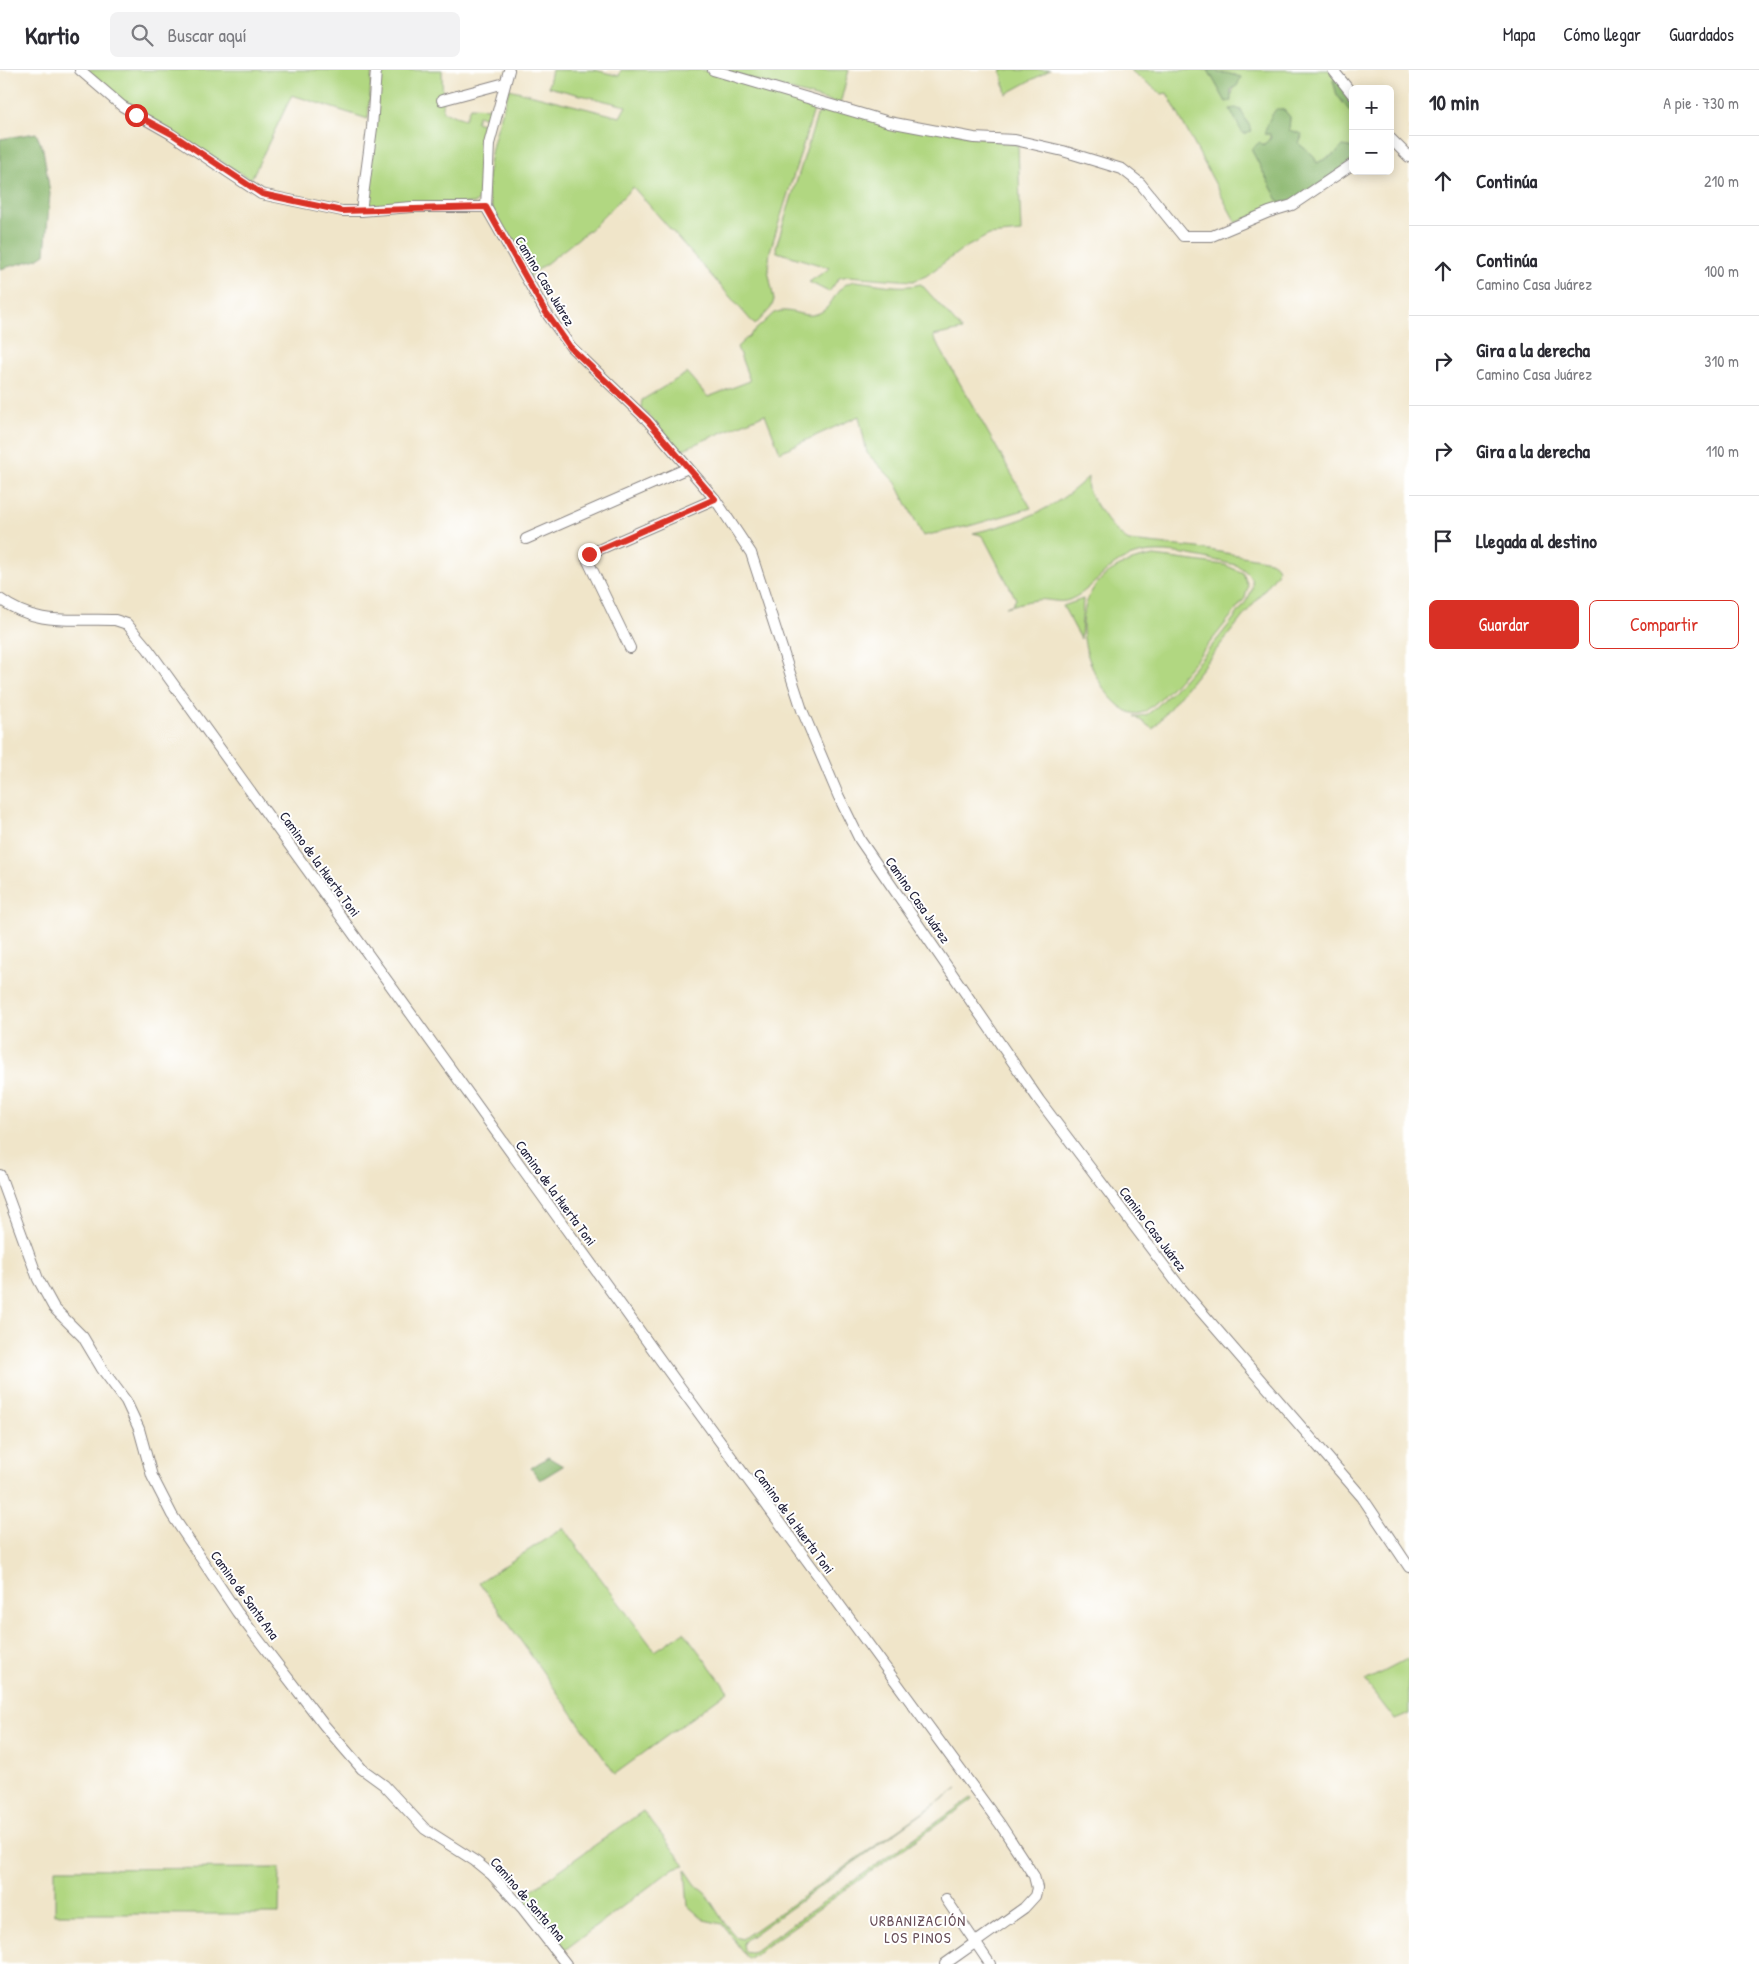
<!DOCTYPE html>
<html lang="es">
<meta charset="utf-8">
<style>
:root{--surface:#fff;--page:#f2f2f3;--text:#2b2b33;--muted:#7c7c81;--line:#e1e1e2;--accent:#d93025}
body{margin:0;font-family:"Patrick Hand",sans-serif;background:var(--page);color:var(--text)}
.controls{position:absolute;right:15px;top:15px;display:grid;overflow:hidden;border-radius:8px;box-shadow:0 2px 12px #0003}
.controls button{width:45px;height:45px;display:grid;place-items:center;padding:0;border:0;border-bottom:1px solid var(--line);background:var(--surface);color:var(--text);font:25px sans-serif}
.stop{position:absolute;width:15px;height:15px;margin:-11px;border:4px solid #d93025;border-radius:50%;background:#fff}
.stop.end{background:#d93025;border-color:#fff;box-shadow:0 1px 5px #0008}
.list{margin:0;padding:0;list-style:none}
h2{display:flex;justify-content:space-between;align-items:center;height:65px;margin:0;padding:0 20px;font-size:21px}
h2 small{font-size:16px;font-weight:400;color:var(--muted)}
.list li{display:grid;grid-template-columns:32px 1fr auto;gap:15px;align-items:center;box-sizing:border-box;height:90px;padding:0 20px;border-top:1px solid var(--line)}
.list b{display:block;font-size:19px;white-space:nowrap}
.list p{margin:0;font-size:16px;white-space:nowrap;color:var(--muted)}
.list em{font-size:16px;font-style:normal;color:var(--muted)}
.actions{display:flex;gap:10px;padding:15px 20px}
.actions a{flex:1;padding:11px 0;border:1px solid var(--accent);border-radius:8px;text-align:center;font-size:18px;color:var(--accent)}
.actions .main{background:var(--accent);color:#fff}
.icon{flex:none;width:28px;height:28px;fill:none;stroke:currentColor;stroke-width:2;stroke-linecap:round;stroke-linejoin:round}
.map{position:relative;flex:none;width:1409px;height:1894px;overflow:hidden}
header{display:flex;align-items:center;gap:30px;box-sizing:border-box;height:70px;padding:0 25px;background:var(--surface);border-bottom:1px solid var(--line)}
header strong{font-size:24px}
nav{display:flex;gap:28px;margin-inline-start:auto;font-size:18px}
.search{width:350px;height:45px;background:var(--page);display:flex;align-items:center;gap:12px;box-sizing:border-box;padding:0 18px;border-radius:8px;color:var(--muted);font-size:19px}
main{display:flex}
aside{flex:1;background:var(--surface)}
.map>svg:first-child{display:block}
</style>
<header>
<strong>Kartio</strong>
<div class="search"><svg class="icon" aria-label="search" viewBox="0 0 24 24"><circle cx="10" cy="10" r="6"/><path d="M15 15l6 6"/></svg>Buscar aquí</div>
<nav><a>Mapa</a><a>Cómo llegar</a><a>Guardados</a></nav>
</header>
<main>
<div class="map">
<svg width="1409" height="1894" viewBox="0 0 1409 1894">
<rect width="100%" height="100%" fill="#fff"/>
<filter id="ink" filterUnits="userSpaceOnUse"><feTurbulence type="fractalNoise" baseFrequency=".02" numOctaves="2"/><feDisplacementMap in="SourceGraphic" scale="10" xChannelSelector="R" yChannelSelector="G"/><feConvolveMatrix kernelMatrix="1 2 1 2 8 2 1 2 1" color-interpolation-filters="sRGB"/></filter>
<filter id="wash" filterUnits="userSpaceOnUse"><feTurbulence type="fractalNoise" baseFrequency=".0096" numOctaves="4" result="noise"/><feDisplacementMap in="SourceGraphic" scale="20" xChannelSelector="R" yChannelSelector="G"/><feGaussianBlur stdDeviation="1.12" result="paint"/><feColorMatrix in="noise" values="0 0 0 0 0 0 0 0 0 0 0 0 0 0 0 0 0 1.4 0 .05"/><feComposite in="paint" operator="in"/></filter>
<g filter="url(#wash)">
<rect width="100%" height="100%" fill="#f0e5c9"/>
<g fill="#b1d781" stroke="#6a7c5e">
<path d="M85,0h287l-4,49 -76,-24 -41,84 -117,-68z"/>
<path d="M380,0h62l1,42 22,7 5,-12 23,1 -3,11 -12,-4 -2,7 13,4 -5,23 -3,46 -2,5 -4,3 -103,4 -5,-3z"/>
<path d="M552,0h43l24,6 2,-6h82l111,34v6l-44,141 -2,19 6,30 -3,8 -16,17 -122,-138 -40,40 -64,50c-12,-22 -27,-45 -37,-68 -14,-33 8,-87 17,-120l111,28 6,-11 -78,-19z"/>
<path d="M720,0h129l-9,34z"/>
<path d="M1001,0h49l-44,24z"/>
<path d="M1130,0h78l18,32 6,-7 4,-20 -18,-2 -1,-3h113l7,9 -4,2 4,14 16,20v33l-10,-2 -8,8 -18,9 -4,-8 -14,-11 3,-7 -13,-7 1,-13 -6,-7 -20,24h7l-3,8 -17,7 29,55 -44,19 -69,-130 -5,1z"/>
<path d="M824,37l194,38 3,87 -32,3 -28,15 -35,26 -13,5 -65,-5 -9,2 -10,14 -20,-10 21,-14 -53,-16 -1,-5 41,-131z"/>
<path d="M855,211c22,2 45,9 66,3l41,46 -29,6 98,172 -62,18 -46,10 -27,-53 -29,-30 -8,-37 -79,36 -15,-38 -86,37 -38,-44 1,-7 45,-27 21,24 42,-16 -13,-34 37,-34c15,-7 29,6 43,1 19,-7 15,-28 38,-33z"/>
<path d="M1088,407c0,3 -1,8 0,12 4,13 28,46 41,52l69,7 72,13c6,3 9,6 7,13l-124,155 -19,-13c6,0 11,0 15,-3 17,-11 96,-103 102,-121 5,-13 -5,-22 -15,-27 -38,-8 -88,-25 -122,0 -15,11 -27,28 -45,35 -10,4 -22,-2 -33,0 -10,1 -20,5 -30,7l7,-3 3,-5 -31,-59 -4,-5 -8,-2c47,-11 80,-22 115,-56z"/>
<path d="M1154,486l71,9 18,8 5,13 -3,12c-16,21 -84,109 -104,115 -37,11 -116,-138 13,-157z"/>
<path d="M1083,529l-2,40 -18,-33z"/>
<path d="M563,1458l92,123 29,-19 44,59 -113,83 -136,-192z"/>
<path d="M1409,1588v56l-14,6 -30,-39z"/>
<path d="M958,1718l-211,151 -4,4 1,7 3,3 7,-2 217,-153 1,2 -224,159 -26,-35 -18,-4 -16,-14 -3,-37 11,16 9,7 20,32 11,13 6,2z"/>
<path d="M643,1741l42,54 -11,3 -112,84 -43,-53z"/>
<path d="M280,1798l-1,46h-224v-45z"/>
</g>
<g fill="#8cb86f" stroke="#576d55">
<path d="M1208,0h9l1,3h8l15,4 -4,9 -6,3v12l-5,1z"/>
<path d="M1337,9l16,19v17l-16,-20 -4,-15z"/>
<path d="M1236,38l5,2c3,8 8,12 10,21l-8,3 -13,-25z"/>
<path d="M1276,39l8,1 6,7 -1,13 13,4 -3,10 14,11 4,8 18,-9 8,-8 10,2v12l-54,38 -19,6 -29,-55 9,-7 3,3 8,-7 -1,-4h-6l6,-16z"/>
<path d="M36,63l7,16 7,44 -5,61 -8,5 -37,10v-130z"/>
<path d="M548,1387l15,9 -23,14 -9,-12z"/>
</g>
</g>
<g filter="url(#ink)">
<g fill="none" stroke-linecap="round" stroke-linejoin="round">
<defs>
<g id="minor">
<path d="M80,0l42,36 49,28 90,60 81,17h19"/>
<path d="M376,0l-4,58 -11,83 51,-4h74l59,104 26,36 77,74 67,78 36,54 51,157 36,85 22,45 179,260 141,187 182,210 47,70"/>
<path d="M713,0l176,52 85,16 41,2 48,11 59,18 18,14 43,53h29l57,-24 23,-7 61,-41"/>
<path d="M1333,0l20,25"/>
<path d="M442,30l63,-17"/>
<path d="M1390,68l19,19"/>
<path d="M486,137l3,-63 20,-74"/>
<path d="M526,469l162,-71"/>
<path d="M0,529c38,28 71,19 115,21l12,4 21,25 532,738 320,437 34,52 3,12 -2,8 -11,12 -79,56"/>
<path d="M630,578l-43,-89 2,-5 126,-55"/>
<path d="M0,1105l38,104 16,29 29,29 19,32 24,32 13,28 13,47 20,39 65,97 87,113 38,44 22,16 41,44 50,32 16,13 32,35 43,55"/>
<path d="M946,1829l44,65"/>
</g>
</defs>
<use href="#minor" stroke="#898482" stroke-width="12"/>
<use href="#minor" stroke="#fff" stroke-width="10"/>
</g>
</g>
<g fill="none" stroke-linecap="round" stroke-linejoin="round" filter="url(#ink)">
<path stroke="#d93025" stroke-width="6" d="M136,45l36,19 90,60 80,17 144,-4 59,104 25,36 78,74 67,78 -126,55"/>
</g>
<g text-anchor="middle" stroke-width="4" stroke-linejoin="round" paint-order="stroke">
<g font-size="14" fill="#22223b" stroke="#fff">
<text transform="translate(545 211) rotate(59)" y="5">Camino Casa Juárez</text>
<text transform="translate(320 794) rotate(54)" y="5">Camino de la Huerta Toni</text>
<text transform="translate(918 830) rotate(55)" y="5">Camino Casa Juárez</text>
<text transform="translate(556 1123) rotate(54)" y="5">Camino de la Huerta Toni</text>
<text transform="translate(1153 1159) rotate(53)" y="5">Camino Casa Juárez</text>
<text transform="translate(794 1451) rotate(54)" y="5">Camino de la Huerta Toni</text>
<text transform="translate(245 1525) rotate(54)" y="5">Camino de Santa Ana</text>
<text transform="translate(528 1829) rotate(49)" y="5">Camino de Santa Ana</text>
</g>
<g font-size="15" letter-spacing="1" fill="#664c56" stroke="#fff">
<text x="918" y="1856">URBANIZACIÓN<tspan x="918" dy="17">LOS PINOS</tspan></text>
</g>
</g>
</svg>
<div class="controls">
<button>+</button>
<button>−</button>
</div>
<div class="stop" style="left:136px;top:45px"></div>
<div class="stop end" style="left:589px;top:484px"></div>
</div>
<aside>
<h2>10 min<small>A pie · 730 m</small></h2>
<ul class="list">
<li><svg class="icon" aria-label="ahead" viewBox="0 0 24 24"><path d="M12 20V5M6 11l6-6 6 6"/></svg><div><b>Continúa</b></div><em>210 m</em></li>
<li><svg class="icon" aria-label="ahead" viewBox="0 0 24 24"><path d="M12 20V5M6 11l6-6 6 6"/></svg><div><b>Continúa</b><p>Camino Casa Juárez</p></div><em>100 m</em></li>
<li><svg class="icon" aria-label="right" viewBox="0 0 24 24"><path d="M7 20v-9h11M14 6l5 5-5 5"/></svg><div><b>Gira a la derecha</b><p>Camino Casa Juárez</p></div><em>310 m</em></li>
<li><svg class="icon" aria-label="right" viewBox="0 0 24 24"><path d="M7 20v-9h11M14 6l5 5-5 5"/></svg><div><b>Gira a la derecha</b></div><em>110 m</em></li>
<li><svg class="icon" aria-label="arrive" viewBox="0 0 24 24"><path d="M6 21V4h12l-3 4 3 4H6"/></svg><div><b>Llegada al destino</b></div></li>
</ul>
<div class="actions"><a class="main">Guardar</a><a>Compartir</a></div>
</aside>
</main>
